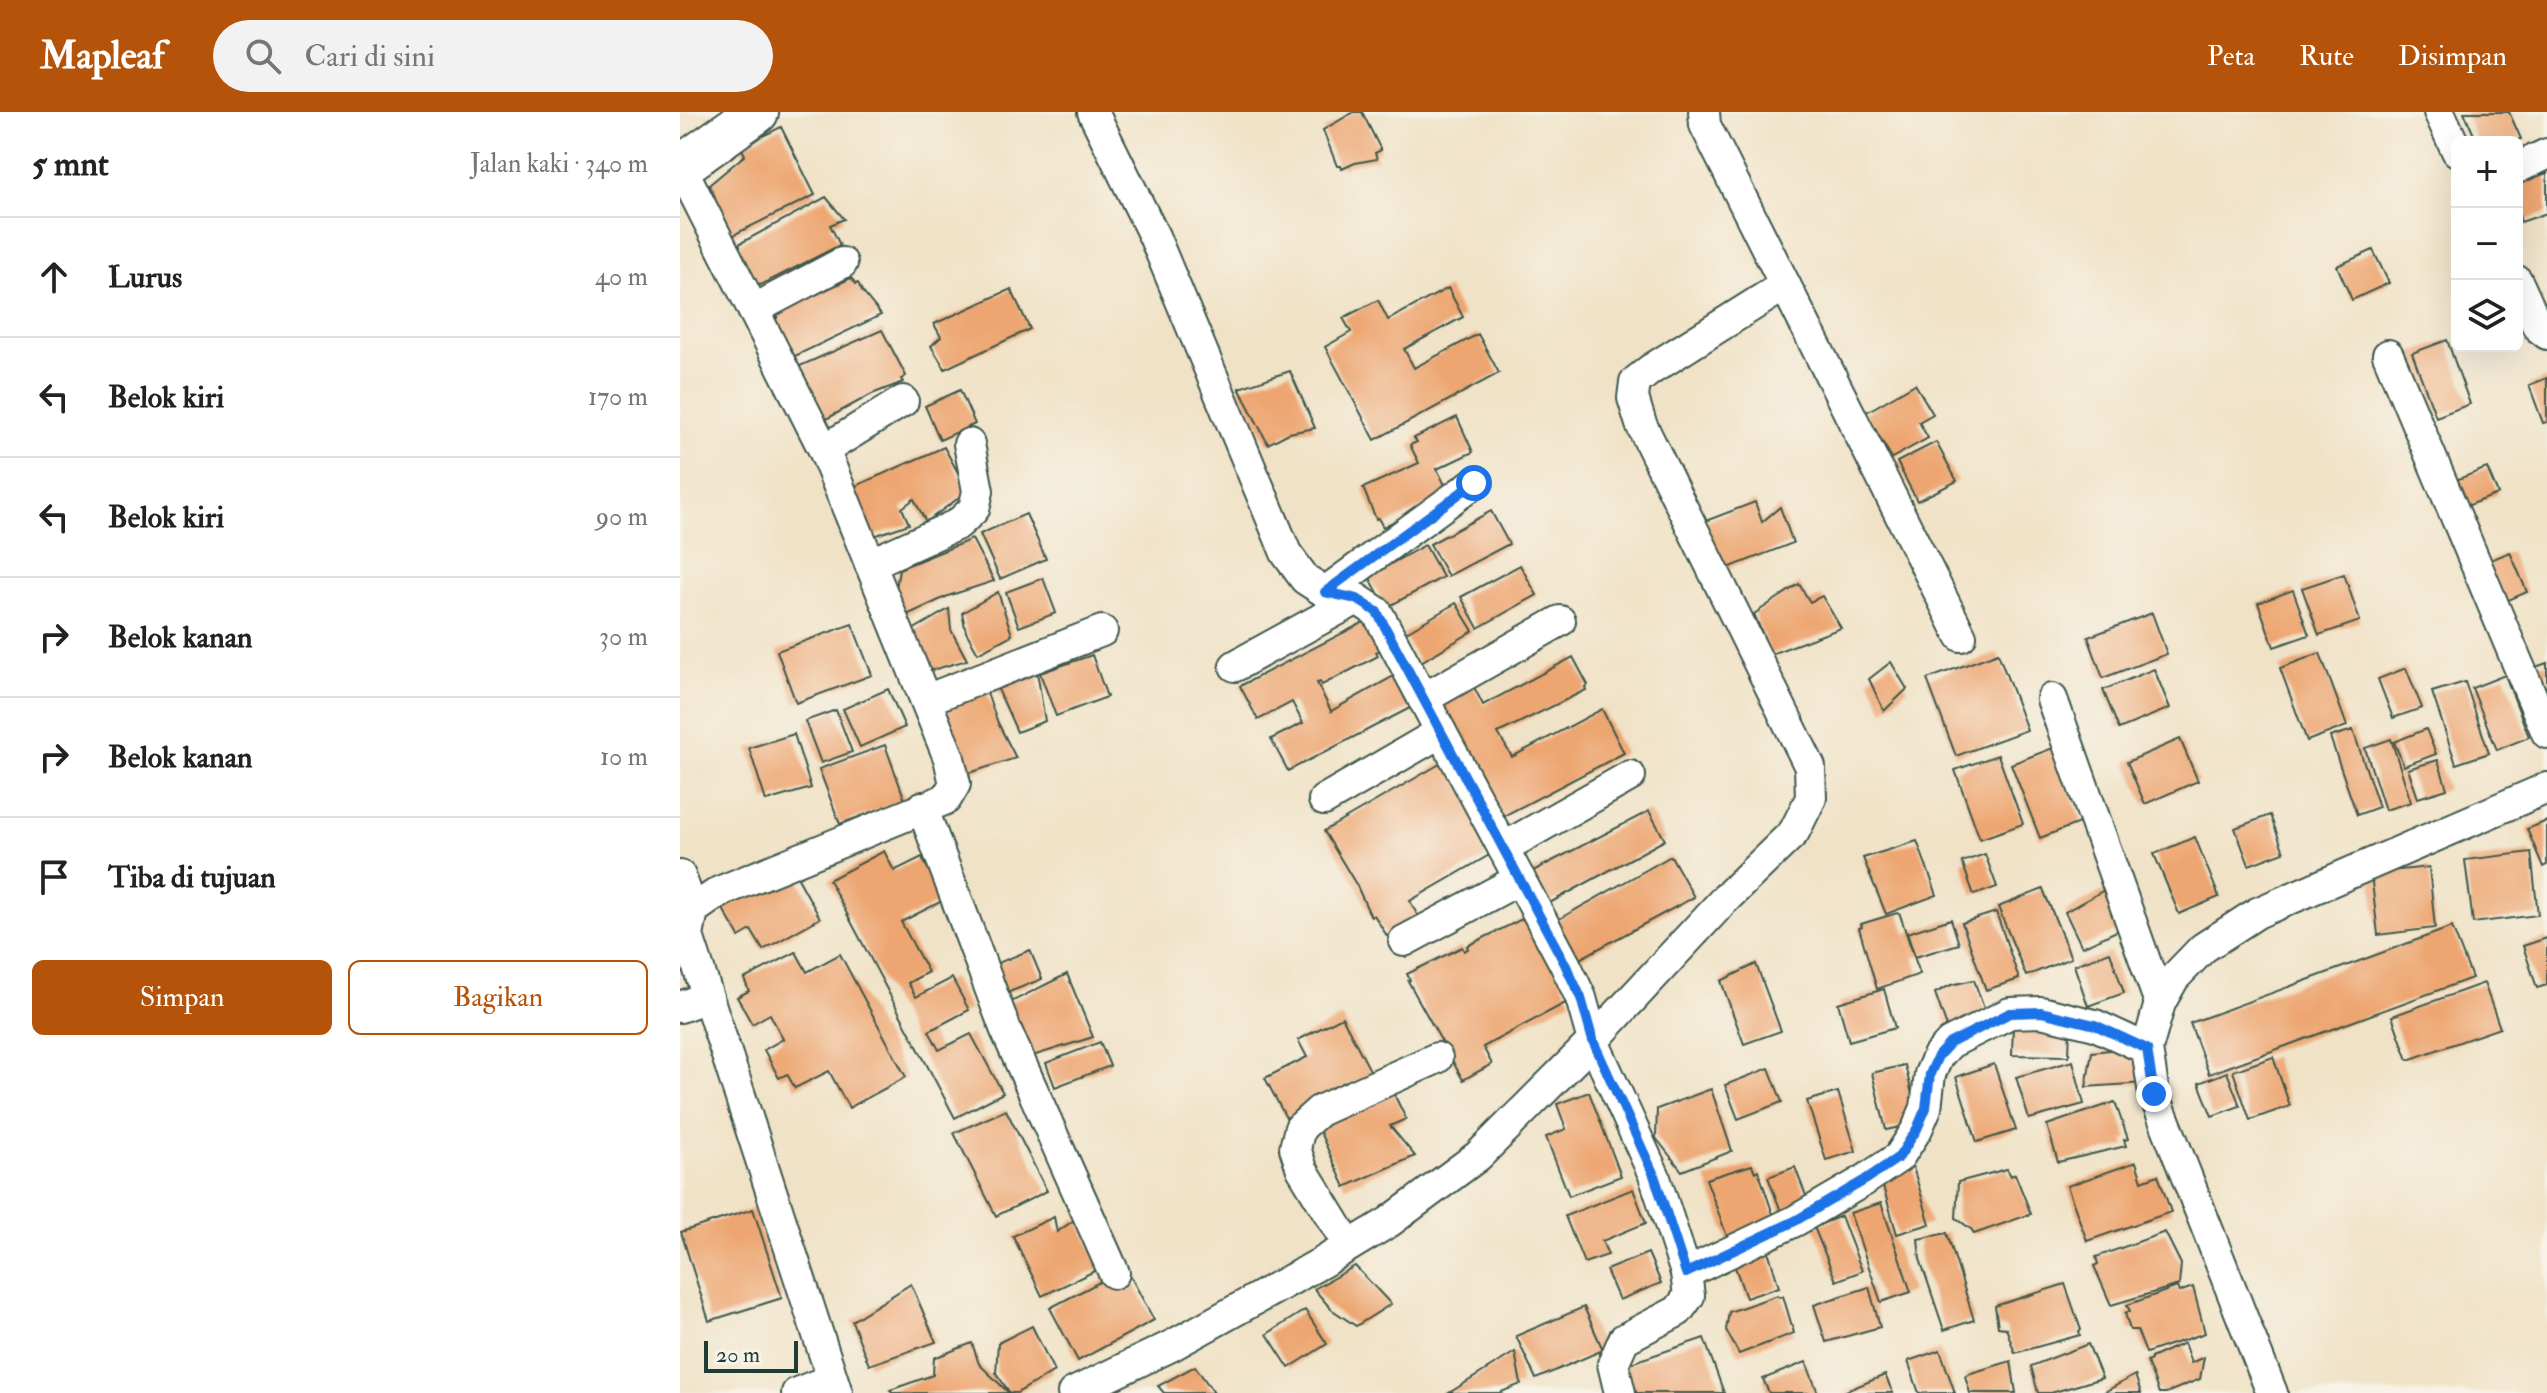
<!DOCTYPE html>
<html lang="id">
<meta charset="utf-8">
<style>
:root{--surface:#fff;--page:#f2f2f2;--text:#222;--muted:#767676;--line:#e0e0e0;--accent:#b45309}
body{margin:0;font-family:"IM FELL Double Pica",serif;background:var(--page);color:var(--text)}
.controls{position:absolute;right:24px;top:24px;display:grid;overflow:hidden;border-radius:12px;box-shadow:0 8px 32px #0002}
.controls button{width:72px;height:72px;display:grid;place-items:center;padding:0;border:0;border-bottom:2px solid var(--line);background:var(--surface);color:var(--text);font:40px sans-serif}
.scale{position:absolute;left:24px;bottom:20px;width:94px;box-sizing:border-box;padding-left:8px;border:4px solid #1f3d34;border-top:0;font-size:22px;line-height:28px;white-space:nowrap;color:#1f3d34;-webkit-text-stroke:6px #f7f3e8;paint-order:stroke}
.stop{position:absolute;width:24px;height:24px;margin:-18px;border:6px solid #1a73e8;border-radius:50%;background:#fff}
.stop.end{background:#1a73e8;border-color:#fff;box-shadow:0 2px 8px #0008}
.list{margin:0;padding:0;list-style:none}
h2{display:flex;justify-content:space-between;align-items:center;height:104px;margin:0;padding:0 32px;font-size:34px}
h2 small{font-size:26px;font-weight:400;color:var(--muted)}
.list li{display:grid;grid-template-columns:52px 1fr auto;gap:24px;align-items:center;box-sizing:border-box;height:120px;padding:0 32px;border-top:2px solid var(--line)}
.list b{display:block;font-size:30px;white-space:nowrap}
.list em{font-size:26px;font-style:normal;color:var(--muted)}
.actions{display:flex;gap:16px;padding:24px 32px}
.actions a{flex:1;padding:18px 0;border:2px solid var(--accent);border-radius:12px;text-align:center;font-size:28px;color:var(--accent)}
.actions .main{background:var(--accent);color:#fff}
.icon{flex:none;width:44px;height:44px;fill:none;stroke:currentColor;stroke-width:2;stroke-linecap:round;stroke-linejoin:round}
.map{position:relative;flex:none;width:1867px;height:1281px;overflow:hidden}
header{display:flex;align-items:center;gap:48px;box-sizing:border-box;height:112px;padding:0 40px;background:var(--accent);color:#fff}
header strong{font-size:38px}
nav{display:flex;gap:44px;margin-inline-start:auto;font-size:28px}
.search{width:560px;height:72px;background:var(--page);display:flex;align-items:center;gap:20px;box-sizing:border-box;padding:0 28px;border-radius:44px;color:var(--muted);font-size:30px}
main{display:flex}
aside{flex:1;background:var(--surface)}
.map>svg:first-child{display:block}
</style>
<header>
<strong>Mapleaf</strong>
<div class="search"><svg class="icon" aria-label="search" viewBox="0 0 24 24"><circle cx="10" cy="10" r="6"/><path d="M15 15l6 6"/></svg>Cari di sini</div>
<nav><a>Peta</a><a>Rute</a><a>Disimpan</a></nav>
</header>
<main>
<aside>
<h2>5 mnt<small>Jalan kaki · 340 m</small></h2>
<ul class="list">
<li><svg class="icon" aria-label="ahead" viewBox="0 0 24 24"><path d="M12 20V5M6 11l6-6 6 6"/></svg><div><b>Lurus</b></div><em>40 m</em></li>
<li><svg class="icon" aria-label="left" viewBox="0 0 24 24"><path d="M17 20v-9H6M10 6l-5 5 5 5"/></svg><div><b>Belok kiri</b></div><em>170 m</em></li>
<li><svg class="icon" aria-label="left" viewBox="0 0 24 24"><path d="M17 20v-9H6M10 6l-5 5 5 5"/></svg><div><b>Belok kiri</b></div><em>90 m</em></li>
<li><svg class="icon" aria-label="right" viewBox="0 0 24 24"><path d="M7 20v-9h11M14 6l5 5-5 5"/></svg><div><b>Belok kanan</b></div><em>30 m</em></li>
<li><svg class="icon" aria-label="right" viewBox="0 0 24 24"><path d="M7 20v-9h11M14 6l5 5-5 5"/></svg><div><b>Belok kanan</b></div><em>10 m</em></li>
<li><svg class="icon" aria-label="arrive" viewBox="0 0 24 24"><path d="M6 21V4h12l-3 4 3 4H6"/></svg><div><b>Tiba di tujuan</b></div></li>
</ul>
<div class="actions"><a class="main">Simpan</a><a>Bagikan</a></div>
</aside>
<div class="map">
<svg width="1867" height="1281" viewBox="0 0 1867 1281">
<rect width="100%" height="100%" fill="#f7f3e8"/>
<filter id="ink" filterUnits="userSpaceOnUse"><feTurbulence type="fractalNoise" baseFrequency=".0125" numOctaves="2"/><feDisplacementMap in="SourceGraphic" scale="16" xChannelSelector="R" yChannelSelector="G"/><feConvolveMatrix kernelMatrix="1 2 1 2 8 2 1 2 1" color-interpolation-filters="sRGB"/></filter>
<filter id="wash" filterUnits="userSpaceOnUse"><feTurbulence type="fractalNoise" baseFrequency=".006" numOctaves="4" result="noise"/><feDisplacementMap in="SourceGraphic" scale="32" xChannelSelector="R" yChannelSelector="G"/><feGaussianBlur stdDeviation="1.8" result="paint"/><feColorMatrix in="noise" values="0 0 0 0 0 0 0 0 0 0 0 0 0 0 0 0 0 1.4 0 .05"/><feComposite in="paint" operator="in"/></filter>
<g filter="url(#wash)">
<rect width="100%" height="100%" fill="#f0e2c6"/>
<g id="blocks">
<g fill="#eda671">
<path d="M674,0h8l19,38 -6,3 2,6 -22,4 -13,6 -1,-3h-4l-14,-36z"/>
<path d="M1784,0h45l12,27 -9,3h-35z"/>
<path d="M101,15l34,68 -78,38 -6,5 -15,-24 -1,-17 -6,-12 36,-30 -4,-8z"/>
<path d="M1867,61v40l-26,9 -4,-13v-26z"/>
<path d="M146,85l18,22 -14,6 10,20 -79,40 -3,-1 -25,-34 7,-4 -1,-2z"/>
<path d="M1693,138l16,33 -37,17 -15,-34z"/>
<path d="M171,166l5,6 2,-1 4,8 19,24 -92,44 -17,-39 5,-2v-5z"/>
<path d="M768,176l15,29 -59,32 10,19 64,-34 21,39 -124,67 -50,-93 26,-15 -8,-14 35,-18 10,20z"/>
<path d="M331,177l19,40 -85,40 -14,-23 10,-9 -7,-13z"/>
<path d="M202,218l24,46 -5,3 2,3 -31,12 -53,29 -26,-54z"/>
<path d="M1767,228l23,64 -34,13 -24,-64z"/>
<path d="M610,259l25,57 -26,5 -21,11 -29,-56z"/>
<path d="M1867,266v44l-4,1 -14,-38z"/>
<path d="M1235,272l18,30 -14,8 9,16 -36,20 -27,-45z"/>
<path d="M280,278l15,34 -35,16 -15,-34z"/>
<path d="M777,305l16,35 -36,17 12,24 -66,34 -5,-9 -2,1 -13,-31 56,-25 -9,-18 7,-3 -3,-4z"/>
<path d="M1256,330l21,39 -40,20 -20,-39z"/>
<path d="M264,335l24,44 -42,31 -12,-23 -12,9 7,16 -38,13 -20,-49z"/>
<path d="M1807,356l11,26 -34,13 -11,-26z"/>
<path d="M1075,390l7,20 18,-15 13,36 -78,30 -20,-48z"/>
<path d="M811,399l18,33 -61,32 -18,-32z"/>
<path d="M346,402l20,45 -46,20 -20,-45z"/>
<path d="M292,427l22,42 -46,15 -50,23 -4,-16 5,-34z"/>
<path d="M745,433l18,32 -57,31 -17,-32z"/>
<path d="M1830,440l17,40 -23,10 -18,-40z"/>
<path d="M840,453l17,30 -59,33 -17,-31z"/>
<path d="M1664,462l16,47 -41,14 -17,-47z"/>
<path d="M363,466l13,35 -37,14 -13,-35z"/>
<path d="M1119,472l11,18 12,-6 19,32 -70,26 -17,-40z"/>
<path d="M1613,478l16,45 -35,12 -16,-44z"/>
<path d="M318,480l14,43 -34,18 -12,-21 -4,-19z"/>
<path d="M776,491l17,28 -54,32 -16,-29z"/>
<path d="M269,497l2,21 16,30 -38,11 -25,-36z"/>
<path d="M1472,501l15,41 -64,24 -15,-41z"/>
<path d="M686,509l15,29 -5,2 2,4 -56,29 -2,-3 -3,1 14,28 63,-35 16,32 -122,63 -17,-32 32,-16 -11,-21 -34,18 -18,-34z"/>
<path d="M172,512l20,51 -76,28 -19,-52z"/>
<path d="M1318,541l29,77 -71,26 -29,-77z"/>
<path d="M1640,541l27,73 -40,15 -27,-73z"/>
<path d="M412,543l15,42 -51,19 -16,-43z"/>
<path d="M893,545l15,28 -3,2 1,3 -88,43 14,24 90,-48 22,44 -126,66 -61,-113 37,-19 9,18z"/>
<path d="M1211,550l16,27 -23,22 -15,-32z"/>
<path d="M1867,551v53l-20,-46z"/>
<path d="M1726,556l16,40 -29,10 -15,-39z"/>
<path d="M1474,557l16,39 -51,21 -16,-39z"/>
<path d="M357,559l8,50 -28,11 -20,-45z"/>
<path d="M1825,563l24,62 -32,13 -25,-62z"/>
<path d="M1785,570l24,71 -33,11 -24,-72z"/>
<path d="M304,573l14,38 18,35 -50,16 -24,-38 2,-37z"/>
<path d="M208,577l17,38 -45,20 -17,-38z"/>
<path d="M156,598l16,42 -31,11 -16,-42z"/>
<path d="M1746,617l10,25 -32,12 -10,-24z"/>
<path d="M1673,618l26,77 -22,8 -27,-78z"/>
<path d="M114,622l17,54 -45,13 -17,-53z"/>
<path d="M1500,627l18,42 -53,23 -18,-42z"/>
<path d="M1711,627l20,63 -26,8 -20,-62z"/>
<path d="M205,633l20,55 -65,24 -21,-55z"/>
<path d="M1373,636l29,74 -42,16 -29,-74z"/>
<path d="M1318,643l25,69 -43,15 -25,-69z"/>
<path d="M1758,648l9,29 -29,9 -10,-29z"/>
<path d="M765,649l53,89 -88,51 9,17 -32,18 -13,-21 -3,2 -14,-31 -33,-55z"/>
<path d="M969,699l16,29 -119,65 -15,-33z"/>
<path d="M1590,703l14,37 -35,13 -14,-37z"/>
<path d="M1867,709v44l-4,2 -16,-38z"/>
<path d="M1515,725l24,60 -40,17 -25,-60z"/>
<path d="M1237,729l20,54 -51,19 -23,-56z"/>
<path d="M204,739l10,20 28,-14 22,43 -43,22 27,50 -20,11 8,14 36,-19 17,32 -40,21 10,19 32,-16 32,59 -48,25 -126,-238z"/>
<path d="M1851,740l7,63 -65,8 -8,-63z"/>
<path d="M1305,742l12,33 -23,8 -12,-33z"/>
<path d="M991,744l23,41 -118,64 -22,-39z"/>
<path d="M1749,755l6,61 -57,7 -7,-62z"/>
<path d="M114,759l26,47 -57,32 -12,-20 -12,7 -16,-28z"/>
<path d="M1428,776l11,42 -37,17 -17,-35z"/>
<path d="M1363,777l28,69 -45,18 -28,-69z"/>
<path d="M1316,800l23,67 -33,11 -24,-67z"/>
<path d="M1217,801l3,2 20,59 -43,15 -18,-61 3,-1 -1,-3z"/>
<path d="M848,804l43,84 -88,47 9,17 -29,16 -55,-99 2,-1 -3,-6 55,-27 2,4 4,-2 -1,-3z"/>
<path d="M1271,807l8,25 -44,13 -8,-24z"/>
<path d="M1772,815l20,51 -263,96 -19,-51z"/>
<path d="M1867,826v47l-10,3 -14,-42z"/>
<path d="M350,838l12,29 -43,17 -11,-29z"/>
<path d="M116,840l11,20 33,-18 66,123 -57,31 -20,-37 -34,17 -8,-14 -8,4 -15,-28 19,-11 -13,-25 -18,10 -15,-27 12,-6 -5,-12z"/>
<path d="M1430,840l14,41 -36,13 -14,-41z"/>
<path d="M1076,852l25,67 -37,13 -23,-63z"/>
<path d="M387,862l26,63 -70,22 -20,-53z"/>
<path d="M1294,868l14,40 -39,13 -14,-40 16,-8z"/>
<path d="M1804,871l16,45 -92,32 -16,-44z"/>
<path d="M1204,877l11,39 -46,13 -11,-38z"/>
<path d="M662,905l30,57 -86,44 -21,-40 42,-21 -9,-17z"/>
<path d="M1333,911l57,1 -1,32 -57,-1z"/>
<path d="M420,930l10,24 -55,21 -9,-24z"/>
<path d="M1456,935l8,36 -58,4 6,-35z"/>
<path d="M1593,945l17,49 -40,14 -17,-49z"/>
<path d="M1393,949l11,43 -55,15 -13,-42z"/>
<path d="M1314,952l22,66 -39,12 -21,-65z"/>
<path d="M1225,953l14,58 -33,7 -14,-57z"/>
<path d="M1089,956l13,34 -44,17 -13,-34z"/>
<path d="M1547,960l13,34 -28,10 -13,-33z"/>
<path d="M1031,977l21,62 -50,20 -26,-33 1,-29z"/>
<path d="M909,980l32,84 -52,20 -23,-59 20,-8 -9,-25z"/>
<path d="M1158,980l18,59 -30,9 -19,-59z"/>
<path d="M714,982l12,25 -16,7 25,30 -70,31 -27,-59z"/>
<path d="M1435,990l13,37 -4,1 2,6 -68,16 -11,-37z"/>
<path d="M326,998l41,81 -51,25 -42,-83z"/>
<path d="M1456,1050l6,19 16,-6 13,37 -84,29 -20,-55z"/>
<path d="M1232,1052l18,60 -33,10 -18,-61z"/>
<path d="M1072,1053l3,7 3,-2 18,53 -48,16 -22,-60z"/>
<path d="M1115,1055l14,37 -27,10 -14,-37z"/>
<path d="M1327,1057l4,7 4,-2 16,40 -57,20 -2,-4 -16,-12 2,-36z"/>
<path d="M953,1077l13,34 -44,18 6,14 -24,8 -19,-47z"/>
<path d="M1201,1091l30,89 -30,10 -31,-89z"/>
<path d="M73,1097l29,89 -73,23 -28,-89z"/>
<path d="M1161,1104l21,55 -26,10 -22,-54z"/>
<path d="M374,1105l3,15 20,-14 24,50 -59,28 -29,-60z"/>
<path d="M1485,1120l16,32 -2,21 -68,20 -17,-39 4,-2 -2,-7z"/>
<path d="M1267,1121l27,87 -30,10 -24,-71 -2,-20z"/>
<path d="M1086,1132l13,43 -33,11 -16,-45z"/>
<path d="M968,1141l13,30 -42,17 -13,-30z"/>
<path d="M675,1154l36,38 -35,22 -25,-17 -17,-20z"/>
<path d="M446,1156l28,52 -76,41 -28,-53z"/>
<path d="M231,1172l25,58 -67,23 -17,-44z"/>
<path d="M1385,1172l16,46 -2,1 1,4 -65,18 -9,-25 -8,-1 -3,-21z"/>
<path d="M1189,1175l11,40 -54,15 -12,-37z"/>
<path d="M1497,1175l2,5 14,-5 12,46 -59,20 -9,-23h-7l-5,-17 5,-2 -3,-6z"/>
<path d="M1098,1183l1,2 4,-1 11,37 -55,21 -13,-24 3,-18z"/>
<path d="M904,1195l19,43 -67,29 -20,-43z"/>
<path d="M625,1198l22,34 -38,24 -22,-34z"/>
<path d="M352,1214l22,45 -37,22h-7l-14,-20 2,-30z"/>
<path d="M1024,1226l20,55h-92l-10,-27z"/>
<path d="M292,1231l7,21 30,29h-117l-2,-3 43,-15 1,-17z"/>
<path d="M1504,1231l7,20 13,-6 -4,22 -34,14h-7l-12,-31 4,-2v-2z"/>
<path d="M1408,1232l14,34 -51,15h-13l-7,-27z"/>
<path d="M1260,1238l15,43h-36l-11,-32z"/>
<path d="M835,1240l6,32 -22,9h-50z"/>
<path d="M1331,1249l5,32h-46l-5,-17 3,-2z"/>
<path d="M1126,1250l12,31h-49l-6,-14z"/>
<path d="M515,1254l19,27h-50l-6,-7z"/>
<path d="M1205,1263l8,18h-52z"/>
<path d="M1455,1263l6,18h-38z"/>
</g>
</g>
</g>
<g filter="url(#ink)">
<use href="#blocks" fill-opacity="0" stroke="#3e564a" stroke-width="2"/>
<g fill="none" stroke-linecap="round" stroke-linejoin="round">
<defs>
<g id="street">
<path d="M413,0l61,124 132,317 19,26 20,13 32,7 20,13 188,352 16,34 12,43 61,134 32,98 3,23 -11,15 -54,28 -11,25 7,29"/>
<path d="M1024,0l1,13 256,511"/>
<path d="M1759,0l18,39"/>
<path d="M1,55l143,283 125,308 6,26 -9,15 -227,93 -26,18 -5,26 149,457"/>
<path d="M1837,56l30,-14"/>
<path d="M1837,169l21,46 9,7"/>
<path d="M73,198l89,-47"/>
<path d="M1708,243l159,378"/>
<path d="M144,338l79,-49"/>
<path d="M190,452l88,-40 16,-15 4,-18 -9,-47"/>
<path d="M645,480l149,-109"/>
<path d="M555,554l122,-67"/>
<path d="M743,587l137,-78"/>
<path d="M1372,587l108,304"/>
<path d="M246,588l176,-69"/>
<path d="M644,688l117,-68"/>
<path d="M242,695l83,221 109,245"/>
<path d="M823,736l127,-72"/>
<path d="M0,764l13,34"/>
<path d="M724,829l116,-62"/>
<path d="M0,895l27,-10"/>
<path d="M669,1134l-47,-77 -7,-21 5,-20 19,-17 118,-53"/>
<path d="M1006,1161l109,-52 70,-41 34,-23 18,-28 9,-21 4,-34 8,-18 12,-13 60,-30 31,-1 54,13 52,24"/>
<path d="M117,1281l35,-14"/>
<path d="M393,1281l98,-47 150,-83 68,-41 89,-66 115,-115 131,-141 70,-68 17,-34 -1,-31 -169,-343 -8,-26 2,-16 15,-12 135,-85"/>
<path d="M1592,1281l-118,-299 -7,-45 13,-46 14,-25 29,-30 54,-35 290,-125"/>
</g>
<path id="secondary" d="M0,55l77,-55"/>
</defs>
<use href="#street" stroke="#3e564a" stroke-width="34"/>
<use href="#secondary" stroke="#3e564a" stroke-width="46"/>
<use href="#street" stroke="#fff" stroke-width="30"/>
<use href="#secondary" stroke="#fff" stroke-width="42"/>
</g>
</g>
<g fill="none" stroke-linecap="round" stroke-linejoin="round" filter="url(#ink)">
<path stroke="#1a73e8" stroke-width="10" d="M794,371l-149,109 32,7 20,13 188,352 16,34 12,43 61,134 32,98 109,-52 70,-41 34,-23 18,-28 9,-21 4,-34 8,-18 12,-13 60,-30 31,-1 54,13 52,24 7,45"/>
</g>
</svg>
<div class="controls">
<button>+</button>
<button>−</button>
<button><svg class="icon" aria-label="layers" viewBox="0 0 24 24"><path d="M12 4l9 5-9 5-9-5zM3 14l9 5 9-5"/></svg></button>
</div>
<div class="scale">20 m</div>
<div class="stop" style="left:794px;top:371px"></div>
<div class="stop end" style="left:1474px;top:982px"></div>
</div>
</main>
